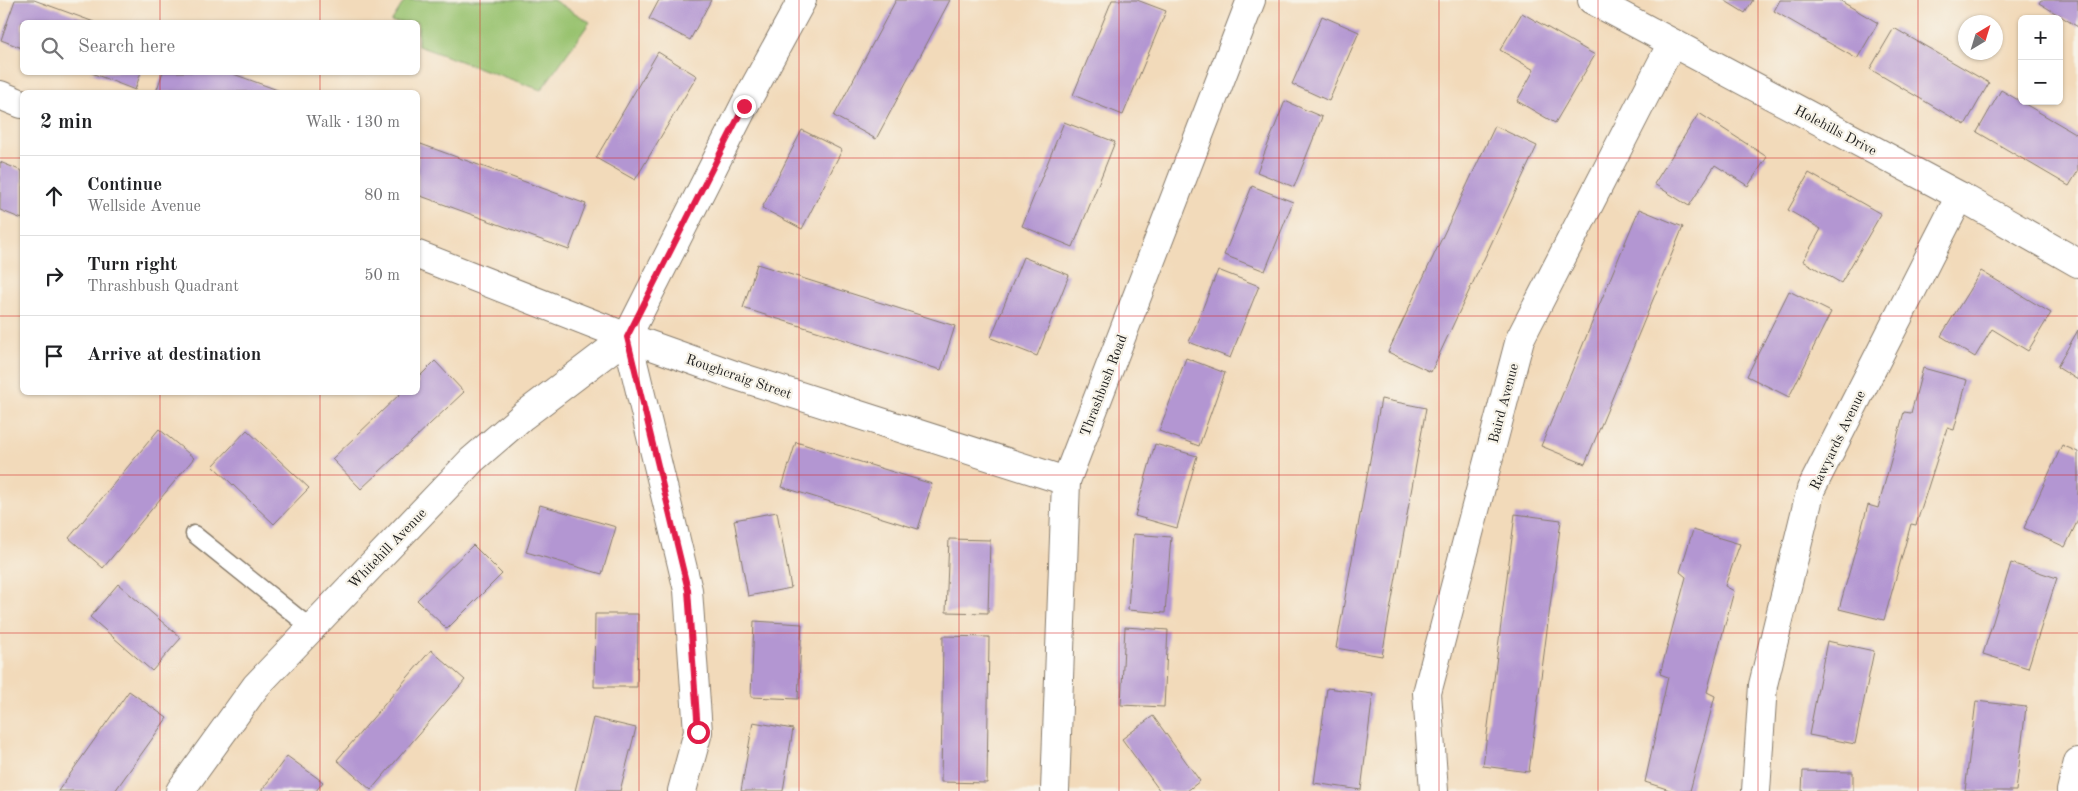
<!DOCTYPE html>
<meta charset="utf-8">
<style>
:root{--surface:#fff;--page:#f6f6f6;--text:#202124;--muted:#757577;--line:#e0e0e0}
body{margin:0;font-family:"Old Standard TT",serif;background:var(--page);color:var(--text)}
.controls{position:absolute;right:15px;top:15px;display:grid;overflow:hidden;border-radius:8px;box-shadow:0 1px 4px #0004}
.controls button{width:45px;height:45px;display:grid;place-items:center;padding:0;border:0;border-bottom:1px solid var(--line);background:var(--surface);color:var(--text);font:25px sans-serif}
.compass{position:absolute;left:1958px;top:15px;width:45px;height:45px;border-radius:50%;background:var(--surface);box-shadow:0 1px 4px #0004;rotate:38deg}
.stop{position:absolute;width:15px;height:15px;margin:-11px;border:4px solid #e11d48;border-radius:50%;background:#fff}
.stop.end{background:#e11d48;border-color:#fff;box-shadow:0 1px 5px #0008}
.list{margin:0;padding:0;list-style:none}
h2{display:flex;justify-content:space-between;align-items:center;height:65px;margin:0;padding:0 20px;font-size:21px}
h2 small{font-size:16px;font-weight:400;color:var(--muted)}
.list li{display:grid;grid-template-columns:32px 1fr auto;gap:15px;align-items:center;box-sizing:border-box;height:80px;padding:0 20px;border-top:1px solid var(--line)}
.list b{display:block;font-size:19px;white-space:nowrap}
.list p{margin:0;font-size:16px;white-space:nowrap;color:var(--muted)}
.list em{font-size:16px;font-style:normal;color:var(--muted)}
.icon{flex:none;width:28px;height:28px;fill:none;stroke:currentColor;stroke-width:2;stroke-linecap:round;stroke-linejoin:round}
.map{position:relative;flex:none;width:2078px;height:791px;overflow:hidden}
.search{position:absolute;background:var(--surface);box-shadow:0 1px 4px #0004;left:20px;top:20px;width:400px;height:55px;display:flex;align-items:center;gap:12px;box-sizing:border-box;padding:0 18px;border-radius:8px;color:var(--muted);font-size:19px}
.panel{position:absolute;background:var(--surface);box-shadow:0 1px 4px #0004;left:20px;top:90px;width:400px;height:305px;border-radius:8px}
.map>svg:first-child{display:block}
</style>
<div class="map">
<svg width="2078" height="791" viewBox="0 0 2078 791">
<rect width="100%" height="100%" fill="#f7f3e8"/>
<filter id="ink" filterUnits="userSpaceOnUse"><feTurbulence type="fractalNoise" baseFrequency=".02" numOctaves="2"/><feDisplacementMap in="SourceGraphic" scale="10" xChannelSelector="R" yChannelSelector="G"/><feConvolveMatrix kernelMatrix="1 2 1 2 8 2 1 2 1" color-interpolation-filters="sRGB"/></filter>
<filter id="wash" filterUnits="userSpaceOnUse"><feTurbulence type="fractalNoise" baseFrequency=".0096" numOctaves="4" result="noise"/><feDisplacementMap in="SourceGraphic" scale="20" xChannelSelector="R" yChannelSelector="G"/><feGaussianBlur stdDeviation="1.12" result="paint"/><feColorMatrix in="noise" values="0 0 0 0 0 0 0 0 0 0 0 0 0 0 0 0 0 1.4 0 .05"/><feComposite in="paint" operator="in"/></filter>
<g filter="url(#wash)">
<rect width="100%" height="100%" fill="#f2daba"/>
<path fill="#99c370" stroke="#5a7046" d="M405,0h148l37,22 -49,68 -123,-44v-24h-27z"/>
<g id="blocks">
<g fill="#b396d2">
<path d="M15,0h19l60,22h-72v26l-21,-8z"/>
<path d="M659,0h52l-21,40 -41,-21z"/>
<path d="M896,0h54l-74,139 -42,-23z"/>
<path d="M1112,0h25l29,11 -43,104 -50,-20z"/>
<path d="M1724,0h29l-8,13z"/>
<path d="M1780,0h59l39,23 -21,36 -83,-48z"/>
<path d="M2041,0h37v27l-39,-24z"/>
<path d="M1522,13l73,42 -40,68 -38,-22 17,-31 -34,-20z"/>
<path d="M1322,16l37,16 -30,69 -37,-17z"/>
<path d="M1894,28l95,55 -24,42 -95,-56z"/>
<path d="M658,52l39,24 -62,104 -39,-22z"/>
<path d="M89,72h52l-6,18z"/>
<path d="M163,72h65l55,20h-127z"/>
<path d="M2001,90l77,45v36l-9,15 -92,-54z"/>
<path d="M1285,101l37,16 -28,70 -37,-15z"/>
<path d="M1699,113l68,44 -19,29 -33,-21 -26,41 -35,-22z"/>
<path d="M1064,122l51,20 -42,105 -51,-21z"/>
<path d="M1495,126l42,20 -106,226 -43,-20z"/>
<path d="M802,130l40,20 -40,79 -40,-21z"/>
<path d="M418,143l168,61 -17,46 -151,-55z"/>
<path d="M0,162l22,9v48l-22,-9z"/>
<path d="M1809,173l72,41 -40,69 -38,-22 18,-32 -33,-19z"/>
<path d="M1252,186l41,16 -28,69 -41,-16z"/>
<path d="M1639,209l44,18 -98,237 -44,-18z"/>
<path d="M1023,257l46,18 -32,81 -46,-18z"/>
<path d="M757,264l198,62 -14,44 -198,-62z"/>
<path d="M1218,270l41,16 -29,72 -41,-16z"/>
<path d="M1981,271l70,42 -23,38 -36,-22 -17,28 -34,-21z"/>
<path d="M1789,291l42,21 -42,85 -42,-21z"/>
<path d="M2078,330v50l-21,-13z"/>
<path d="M1186,358l39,15 -26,73 -40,-15z"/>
<path d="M435,361l29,31 -103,97 -29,-30 70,-67h16v-14z"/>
<path d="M1923,368l44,12 -13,50 -7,-2 -31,97 -5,-1 -27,96 -45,-11 29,-104 10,3 26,-96 7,1z"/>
<path d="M1381,399l45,9 -44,248 -46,-8z"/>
<path d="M159,429l35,29 -91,110 -34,-30z"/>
<path d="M247,430l62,58 -35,36 -61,-58z"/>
<path d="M796,442l136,42 -14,45 -136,-42z"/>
<path d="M1155,444l42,12 -20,72 -42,-12z"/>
<path d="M2062,445l16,7v68l-13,27 -41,-19z"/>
<path d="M540,505l76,22 -14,47 -76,-22z"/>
<path d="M777,512l14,76 -43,8 -14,-76z"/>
<path d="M1515,514l46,6 -32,252 -46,-6z"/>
<path d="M1693,530l47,14 -15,42 9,5 -27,101 8,4 -25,95h-17l-28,-9 23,-105 -8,-3 26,-97 -6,-5z"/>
<path d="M1133,534l38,3 -6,76 -37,-3z"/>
<path d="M949,539l41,1 -2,73 -42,-1z"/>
<path d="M473,545l29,29 -55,55 -30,-29z"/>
<path d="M2011,563l46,15 -29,90 -45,-14z"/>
<path d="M118,584l63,54 -29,33 -62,-54z"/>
<path d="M595,614h43l-1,73h-43z"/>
<path d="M754,621l48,3 -4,75 -47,-2z"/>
<path d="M1125,627l43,3 -4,77 -43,-2z"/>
<path d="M943,636l46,1 -2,146 -46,-1z"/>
<path d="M1827,641l47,10 -19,93 -46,-9z"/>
<path d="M431,650l34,30 -94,110 -34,-30z"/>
<path d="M1327,688l46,6 -12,96 -47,-7z"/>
<path d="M129,691l38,27 -52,73h-57z"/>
<path d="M1976,701l50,6 -10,84h-51z"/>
<path d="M1153,716l47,65 -13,10h-27l-38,-52z"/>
<path d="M593,718l43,10 -16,63h-45z"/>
<path d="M753,722l40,7 -10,62h-42z"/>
<path d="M287,756l36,26 -7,9h-55z"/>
<path d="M1803,771l50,1v19h-51z"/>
</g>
</g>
</g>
<g filter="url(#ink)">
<use href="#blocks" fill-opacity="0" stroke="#877b6b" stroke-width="1"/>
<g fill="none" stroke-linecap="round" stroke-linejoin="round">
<defs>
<path id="service" d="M194,534l117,94"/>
<g id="minor">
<path d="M1592,0l368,196 118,67"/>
<path d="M0,95l22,9"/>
<path d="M418,255l209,82 110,39 329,105"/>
<path d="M627,337l61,253 10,142 -16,59"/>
<path d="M180,791l76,-105 216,-226 51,-44 104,-79 117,-231 58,-106"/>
<path d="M1055,791l11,-310 185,-481"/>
<path d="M1434,791l-7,-98 93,-354 152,-296"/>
<path d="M1756,791l7,-106 48,-196 149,-293"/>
<path d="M2071,791l7,-29"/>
</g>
</defs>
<use href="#service" stroke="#877b6b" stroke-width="19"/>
<use href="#minor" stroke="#877b6b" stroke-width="30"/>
<use href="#service" stroke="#fff" stroke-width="16"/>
<use href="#minor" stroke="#fff" stroke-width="28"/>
</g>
</g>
<g fill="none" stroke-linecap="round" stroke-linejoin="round" filter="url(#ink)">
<path stroke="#e11d48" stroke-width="6" d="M698,732l-10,-142 -61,-253 117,-231"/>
</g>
<path fill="none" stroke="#d62828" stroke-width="1" stroke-opacity="0.55" d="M160,0v22M320,0v22M480,0v791M639,0v791M799,0v791M959,0v791M1119,0v791M1279,0v791M1439,0v791M1598,0v791M1758,0v791M1918,0v791M160,72v20M320,72v20M0,158h22M418,158h1660M0,316h22M418,316h1660M160,392v399M320,392v399M0,475h2078M0,633h2078"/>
<g text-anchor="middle" stroke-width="4.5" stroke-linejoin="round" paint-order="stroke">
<g font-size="14" fill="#1c1c1c" stroke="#f7f3e8">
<text transform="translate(1836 130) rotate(28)" y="5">Holehills Drive</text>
<text transform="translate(739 376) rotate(19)" y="5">Roughcraig Street</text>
<text transform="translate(1103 385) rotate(-69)" y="5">Thrashbush Road</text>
<text transform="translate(1503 403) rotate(-75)" y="5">Baird Avenue</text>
<text transform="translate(1837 440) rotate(-64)" y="5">Rawyards Avenue</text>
<text transform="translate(387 548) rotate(-46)" y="5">Whitehill Avenue</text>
</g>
</g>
</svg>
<div class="controls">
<button>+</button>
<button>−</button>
</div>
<svg class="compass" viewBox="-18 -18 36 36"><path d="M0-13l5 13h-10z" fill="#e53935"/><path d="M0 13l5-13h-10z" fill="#757577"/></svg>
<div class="stop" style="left:698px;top:732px"></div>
<div class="stop end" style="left:744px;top:106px"></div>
<div class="search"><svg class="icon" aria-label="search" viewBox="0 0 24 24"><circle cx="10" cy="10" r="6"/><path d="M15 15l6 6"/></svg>Search here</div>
<section class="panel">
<h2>2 min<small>Walk · 130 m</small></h2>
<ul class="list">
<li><svg class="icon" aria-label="ahead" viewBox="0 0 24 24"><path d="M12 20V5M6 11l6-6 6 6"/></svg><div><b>Continue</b><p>Wellside Avenue</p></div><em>80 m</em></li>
<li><svg class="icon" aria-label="right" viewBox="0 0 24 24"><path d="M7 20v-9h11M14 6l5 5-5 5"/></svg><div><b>Turn right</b><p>Thrashbush Quadrant</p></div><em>50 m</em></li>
<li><svg class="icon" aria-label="arrive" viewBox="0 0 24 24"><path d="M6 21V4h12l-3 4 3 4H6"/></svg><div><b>Arrive at destination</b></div></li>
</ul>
</section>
</div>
